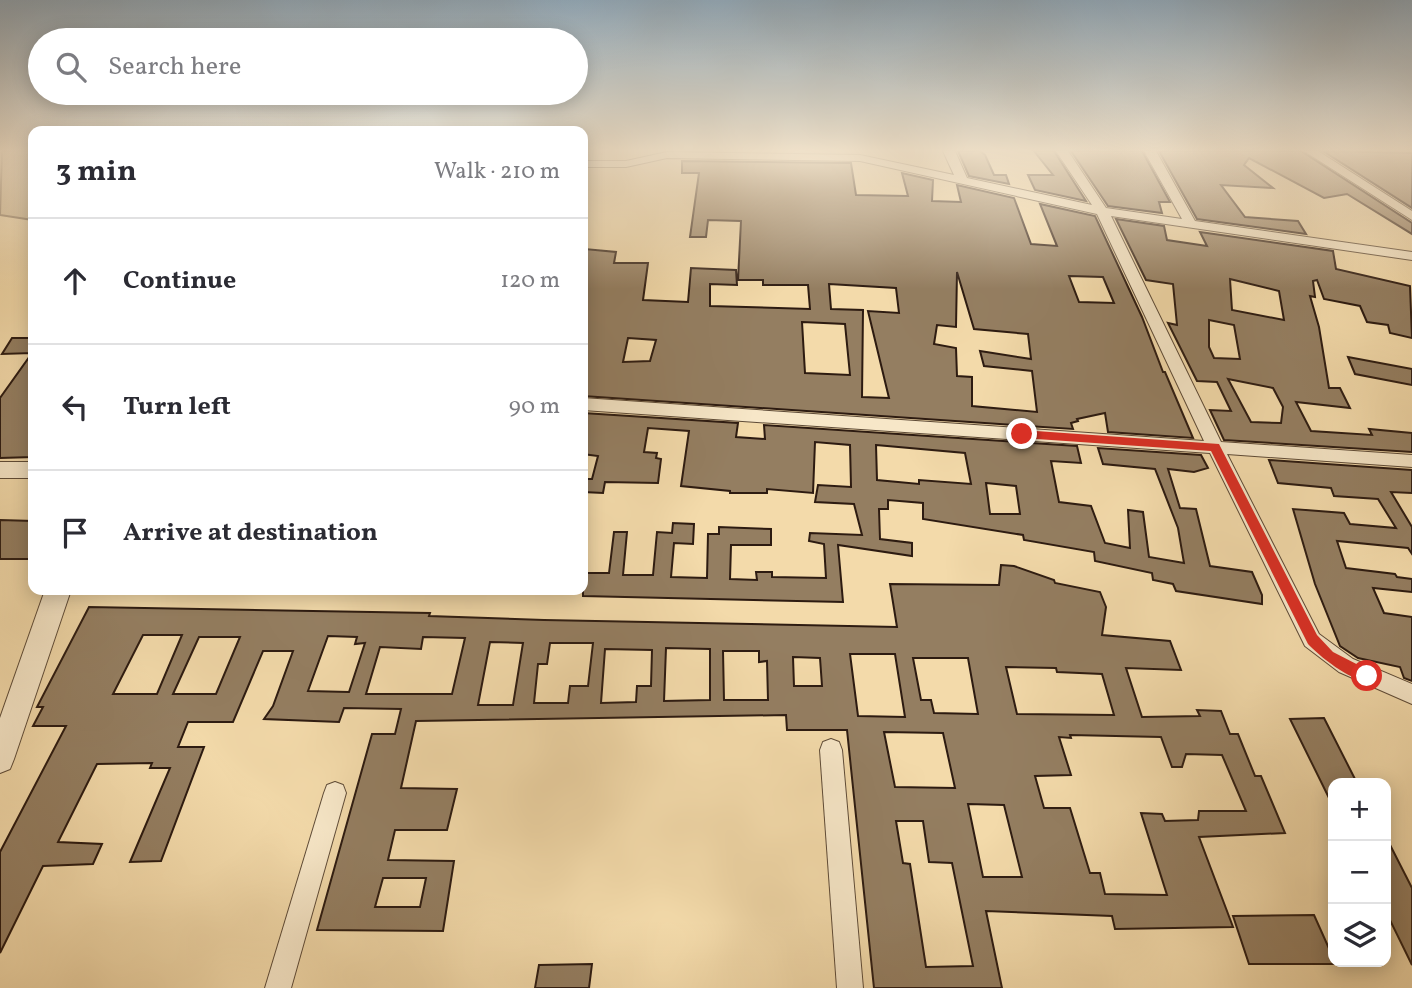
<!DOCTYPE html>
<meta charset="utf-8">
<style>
:root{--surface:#fff;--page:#f7f7f7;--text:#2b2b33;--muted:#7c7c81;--line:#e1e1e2}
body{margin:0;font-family:Vollkorn,serif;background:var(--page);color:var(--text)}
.controls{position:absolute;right:21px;bottom:21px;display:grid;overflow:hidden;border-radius:14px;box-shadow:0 4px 18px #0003}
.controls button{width:63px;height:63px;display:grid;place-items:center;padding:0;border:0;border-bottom:2px solid var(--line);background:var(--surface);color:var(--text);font:35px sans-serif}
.stop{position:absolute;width:21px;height:21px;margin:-16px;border:5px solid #d93025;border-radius:50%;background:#fff}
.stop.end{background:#d93025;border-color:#fff;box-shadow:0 2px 7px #0008}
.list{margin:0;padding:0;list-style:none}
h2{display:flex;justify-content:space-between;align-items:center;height:91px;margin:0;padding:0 28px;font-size:30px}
h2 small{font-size:23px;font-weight:400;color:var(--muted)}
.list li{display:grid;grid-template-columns:46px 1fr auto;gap:21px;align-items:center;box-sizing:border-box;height:126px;padding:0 28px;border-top:2px solid var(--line)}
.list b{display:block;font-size:26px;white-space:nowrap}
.list em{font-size:23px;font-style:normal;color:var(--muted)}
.icon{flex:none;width:38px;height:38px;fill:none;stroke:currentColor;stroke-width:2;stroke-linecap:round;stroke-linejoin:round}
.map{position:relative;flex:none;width:1412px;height:988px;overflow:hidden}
.search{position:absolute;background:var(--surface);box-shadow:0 4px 18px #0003;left:28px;top:28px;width:560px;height:77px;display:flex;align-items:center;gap:18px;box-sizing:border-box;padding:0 24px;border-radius:38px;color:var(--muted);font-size:26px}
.panel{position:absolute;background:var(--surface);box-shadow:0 4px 18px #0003;left:28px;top:126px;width:560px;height:469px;border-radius:14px}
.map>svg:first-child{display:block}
</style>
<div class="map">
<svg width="1412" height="988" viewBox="0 0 1412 988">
<rect width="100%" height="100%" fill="#f3daaa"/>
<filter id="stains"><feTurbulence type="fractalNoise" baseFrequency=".00286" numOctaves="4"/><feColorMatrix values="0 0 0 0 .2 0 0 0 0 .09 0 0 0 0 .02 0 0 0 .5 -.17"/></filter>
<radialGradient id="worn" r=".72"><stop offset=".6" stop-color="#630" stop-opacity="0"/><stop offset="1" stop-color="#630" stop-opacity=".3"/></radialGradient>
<path fill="#d1ba90" stroke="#7f6a50" stroke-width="2" d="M2,151h31v69l-33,-5z"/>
<g fill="#947e61" stroke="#2d1b11" stroke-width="2" fill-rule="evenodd">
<path d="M958,151h22l5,4 9,20h12l3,9 -40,-8z"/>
<path d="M1034,151h20l32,50 -51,-11 -7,-15h25z"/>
<path d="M1071,151h71l28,51h-11l3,11 -54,-7z"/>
<path d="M1159,151h142l111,72v11l-65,-40 -23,4 -75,-40 -5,7 29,23 -52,-3 24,32 53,4 8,13 -109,-15z"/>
<path d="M1323,151l89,2v55z"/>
<path d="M682,161l169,2 5,32 52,1 -6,-23 31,7 -1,21 29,1 -4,-17 57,13 17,46 26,2 -17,-42 55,12 47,101 21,55h2l28,66 -85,-6 -3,-19 -28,6 1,2 -7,2 2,6 -490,-33v-139l2,-8 31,3 -2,11h34l-5,37 45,2 3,-34 45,2 1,15 -27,-1v22l100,3 -2,-24h-45v-5h-25l3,-59 -33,-1 -2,17h-16l9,-64h-17zM957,272l17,57 54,5 3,25 -51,-8 4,15 48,5 5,41 -65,-6v-29l-15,-1 -1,-28 -22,-4 3,-19 19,2zM1069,276l34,1 11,26 -35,-1zM829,284l67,4 3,25 -31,-2 21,87 -27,-1 1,-87 -32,-1zM802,322l43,2 5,51 -45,-2zM628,338l28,2 -6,21 -27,1z"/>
<path d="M1116,219l48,7 3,14 40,6 -7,-14 133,19 3,18 74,17 2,52 -22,-5 -2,-8 -21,-3 -7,-16 -36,-7 -7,-19 -4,1 2,16 -5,-1 9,31 10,61h11l10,20 -54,-6 15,29 61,4 -3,-6 43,4v19l-188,-12 -14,-30 21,1 -14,-29 -20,-1 -29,-58 9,2 -4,-41 -27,-4zM1230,279l49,12 5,29 -52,-10zM1209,320l25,5 6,34 -26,-1 -5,-11zM1228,379l45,9 10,19 -2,16 -30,-1z"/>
<path d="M12,338h21v119l-33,1v-60l32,-45 -30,1z"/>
<path d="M1348,357l64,12v16l-57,-11z"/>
<path d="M583,413l155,10 -2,14 29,2 -1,-14 313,21 4,17 -30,-2 8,41 32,4 14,37 25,5 -2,-38 15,2 6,45 35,6 -6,-35 -23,-59 -52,-5 -5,-16 103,7 7,13 -14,4 -26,-3 12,39 16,1 14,57 42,6 10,23v9l-86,-13 -3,-7 -20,-4 -1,-7 -57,-12 -1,-9 -70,-12 -1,-5 -100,-16v-16l-35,-3v9h-9l1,30 32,4v13l-74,-11 5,57 -260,-6v-23h26l5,-41h13l-4,43h30l4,-43 15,1 1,-10 21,1 -1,20 -19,-1 -3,34 36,1 1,-44h11v-7l52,2v16h-40l-1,34 27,1 -1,-8h16v5l54,1 -2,-34 -15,-3 1,-8 52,2 -8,-31 -39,-2 3,-17 33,2 -1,-42 -35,-3 -2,51 -46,-4v4h-37v-2l-49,-5 8,-55 -41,-3 -4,24 13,1 -1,5 5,1 -3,24 -53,-1 -2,11 -20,-1v-13h9l6,-23 -15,-2zM876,445l89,8 6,31 -52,-4v4l-42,-4zM986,483l30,3 4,28h-30z"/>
<path d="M1269,460l143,10v23l-21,-1 21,35v27l-4,-6 -71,-7 9,27 49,6 2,3 15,2v13l-39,-4 11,25 28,4v64l-8,-3 -4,-11 -42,-9 -18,-12 -25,-62 -22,-75 51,4 6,11 46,4 -18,-29 -44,-3 -3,-8 -53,-5z"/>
<path d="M0,520l33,1v38h-33z"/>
<path d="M1001,565l13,1 40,14 1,3 45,9 6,15 -4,28 68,6 11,29 -55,-2 16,49 58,-1 -3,-6 24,1 9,23h8l17,42h6l24,57 -86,4 34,90 -118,2 -3,-13 -126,-5 16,77h-128l-27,-258h-60l-1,-15 -370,6 -15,67 56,1 -10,41h-52l-7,30 66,1 -11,70 -126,-1 55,-196h23l6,-25 -57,-1 -5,14 -75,-3 9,-13 20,-55h-30l-30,71h-45l-10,25h26l-43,114 -31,1 40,-94h-20l2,-5 -55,1 -39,78 44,2 -9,20 -50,2 -43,87v-101l66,-126h-33l10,-19h-6l52,-100 341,6 -1,3 115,4 353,7 -7,-43 109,1zM143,635h39l-25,59h-44zM328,636l29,1 -2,7 10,-1 -16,49 -41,-1zM199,637h41l-24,57h-43zM423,637l42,1 -13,56h-86l14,-47 41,2zM490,642l33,1 -10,62h-35zM550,643h43l-5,43h-18l-2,17h-34l4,-39h9zM666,648l44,1v51l-46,1zM605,649l47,1 -1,36h-14l-1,16 -35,1zM723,651h36v11l8,-1 1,39h-44zM850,654h45l10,63 -47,-1zM793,657l27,1 2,28h-28zM913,658h55l10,56 -44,-1 -3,-13h-10zM1006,667l50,1 1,4 45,2 12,41 -97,-1zM884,732l59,1 12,55 -60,-1zM1070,735l91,2 11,30h10l4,-13 36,1 24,56h-47l-1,9 -33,1 -3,-7 -21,-1 26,82 -62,-1 -5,-21h-10l-20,-65h-26l-9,-32 36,-1 -12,-38 12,1zM968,804l36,1 18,72h-39zM896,821h27l6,41 23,1 21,103 -47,1 -16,-103 -7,-1zM383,878h43l-6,29h-45z"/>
<path d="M1324,718l33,65h-24v23l-43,-87z"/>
<path d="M1386,837l26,51v77l-26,-53z"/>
<path d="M1314,915l22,49h-87l-16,-48z"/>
<path d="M592,964l-3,24h-54l4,-23z"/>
</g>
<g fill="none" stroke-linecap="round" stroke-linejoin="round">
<defs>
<g id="minor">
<path d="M943,151h12l12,27 125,27 -36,-54h12l38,57 76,11 -38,-68h12l39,70 217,31v8l-301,-44 110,226 191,13v12l-185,-13 92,180 34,25 59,25v20l-73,-32 -34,-26 -95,-193 -627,-43v-12l621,43 -107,-227 -237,-53 -193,-3 -41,9h-43v-6h43l41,-9 193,3 94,20z"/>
<path d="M1304,151h14l94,60v9z"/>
<path d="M831,739l8,3 3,8 21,238h-26l-17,-238 3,-8z"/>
<path d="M335,782l8,3 3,8 -55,195h-26l59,-195 3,-8z"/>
</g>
<g id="tertiary">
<rect x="0" y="462" width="33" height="16"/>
<path d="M45,590h26l-57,169 -4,10 -10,4v-55z"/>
</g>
</defs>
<use href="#minor" stroke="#5e4b37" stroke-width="2"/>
<use href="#tertiary" stroke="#5e4b37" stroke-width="2"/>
<use href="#minor" fill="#f7e7c8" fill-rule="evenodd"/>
<use href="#tertiary" fill="#f7e7c8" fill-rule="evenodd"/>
</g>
<linearGradient id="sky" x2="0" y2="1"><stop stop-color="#91a9ba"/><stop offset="0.52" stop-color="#faeed9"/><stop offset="1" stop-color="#faeed9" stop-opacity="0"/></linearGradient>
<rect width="1412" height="289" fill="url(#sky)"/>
<path fill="#d93025" d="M1022,430l197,14 98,191 16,17 39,20v9c-17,4 -53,-25 -64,-37l-97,-193 -189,-13 -5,-4z"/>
<rect width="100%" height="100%" filter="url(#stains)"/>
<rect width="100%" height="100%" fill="url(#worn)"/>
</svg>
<div class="controls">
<button>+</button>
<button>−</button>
<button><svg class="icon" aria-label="layers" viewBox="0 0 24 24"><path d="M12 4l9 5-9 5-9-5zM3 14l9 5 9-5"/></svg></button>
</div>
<div class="stop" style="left:1367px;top:676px"></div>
<div class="stop end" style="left:1022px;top:434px"></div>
<div class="search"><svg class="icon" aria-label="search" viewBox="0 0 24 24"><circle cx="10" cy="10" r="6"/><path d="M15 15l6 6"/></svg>Search here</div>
<section class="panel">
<h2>3 min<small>Walk · 210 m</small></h2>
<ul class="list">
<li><svg class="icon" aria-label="ahead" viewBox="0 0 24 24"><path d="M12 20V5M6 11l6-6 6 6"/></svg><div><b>Continue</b></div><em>120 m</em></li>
<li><svg class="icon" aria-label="left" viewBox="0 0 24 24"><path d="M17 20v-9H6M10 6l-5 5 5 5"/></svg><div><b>Turn left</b></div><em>90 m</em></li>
<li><svg class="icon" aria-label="arrive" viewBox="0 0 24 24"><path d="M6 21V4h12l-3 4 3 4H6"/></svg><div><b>Arrive at destination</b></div></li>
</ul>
</section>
</div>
